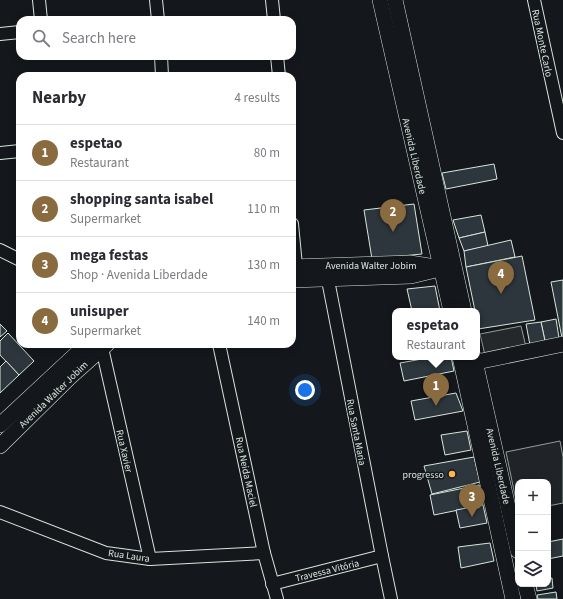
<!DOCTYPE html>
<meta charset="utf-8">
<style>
:root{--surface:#fff;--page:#f7f7f7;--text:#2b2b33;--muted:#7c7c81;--line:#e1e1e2;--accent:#8a6a3f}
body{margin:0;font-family:"Source Sans 3",sans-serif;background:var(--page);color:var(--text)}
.controls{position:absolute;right:12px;bottom:12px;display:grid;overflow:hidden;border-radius:8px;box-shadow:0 2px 10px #0003}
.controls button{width:36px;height:36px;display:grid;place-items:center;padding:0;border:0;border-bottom:1px solid var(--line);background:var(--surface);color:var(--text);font:20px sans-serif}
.you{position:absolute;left:305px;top:390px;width:14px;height:14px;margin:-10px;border:3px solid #fff;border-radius:50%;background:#1a73e8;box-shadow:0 0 0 6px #1a73e833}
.badge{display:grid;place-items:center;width:26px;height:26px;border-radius:50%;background:var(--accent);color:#fff;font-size:13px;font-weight:700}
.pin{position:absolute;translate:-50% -33px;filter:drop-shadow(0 1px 2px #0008)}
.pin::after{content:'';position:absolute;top:21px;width:14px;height:12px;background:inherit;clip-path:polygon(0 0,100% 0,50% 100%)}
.popup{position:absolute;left:392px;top:308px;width:88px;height:52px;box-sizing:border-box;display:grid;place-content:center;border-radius:8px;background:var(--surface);filter:drop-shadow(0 1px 3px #0005);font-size:13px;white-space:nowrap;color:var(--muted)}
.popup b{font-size:15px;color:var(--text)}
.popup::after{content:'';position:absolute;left:50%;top:100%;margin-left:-8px;border:8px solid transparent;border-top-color:var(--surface)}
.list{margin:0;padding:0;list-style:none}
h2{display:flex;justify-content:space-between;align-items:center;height:52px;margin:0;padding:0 16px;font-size:17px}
h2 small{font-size:13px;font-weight:400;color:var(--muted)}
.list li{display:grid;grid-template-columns:26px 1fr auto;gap:12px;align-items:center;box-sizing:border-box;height:56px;padding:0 16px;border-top:1px solid var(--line)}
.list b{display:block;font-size:15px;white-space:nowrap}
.list p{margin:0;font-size:13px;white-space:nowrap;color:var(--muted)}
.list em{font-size:13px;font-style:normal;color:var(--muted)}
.icon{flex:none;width:22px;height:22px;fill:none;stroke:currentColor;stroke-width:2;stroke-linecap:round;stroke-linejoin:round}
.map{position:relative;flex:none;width:563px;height:599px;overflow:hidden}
.search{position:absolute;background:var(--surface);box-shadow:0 2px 10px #0003;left:16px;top:16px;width:280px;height:44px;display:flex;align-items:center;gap:10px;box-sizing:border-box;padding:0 14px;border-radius:12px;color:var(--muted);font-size:15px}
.panel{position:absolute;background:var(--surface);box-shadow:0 2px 10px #0003;left:16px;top:72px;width:280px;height:276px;border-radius:12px}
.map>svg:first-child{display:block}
</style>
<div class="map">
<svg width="563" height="599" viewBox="0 0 563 599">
<rect width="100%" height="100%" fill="#14181c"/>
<path fill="#202428" stroke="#939e99" d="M560,441l3,16v46l-15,3v-24h-30v28l-12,-58z"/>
<path fill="#24282b" stroke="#939e99" d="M521,326l5,21 -41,8 -5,-21z"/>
<g fill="#2c363c" stroke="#d8e6dc">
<path d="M494,164l3,15 -51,10 -4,-16z"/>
<path d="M414,204l8,50 -50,5 -8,-49z"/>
<path d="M481,215l4,17 -26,6 -6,-18z"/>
<path d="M485,232l3,14 -24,5 -5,-13z"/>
<path d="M511,240l4,17 -49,10 -2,-16z"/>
<path d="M522,256l13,64 -57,9 -1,-18h-2l-9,-44z"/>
<path d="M563,280v58h-1l-11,-56z"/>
<path d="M435,286l5,25h-28l-5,-22z"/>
<path d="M556,319l3,19 -14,3 -4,-19z"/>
<path d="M541,322l4,19 -15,4 -4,-21z"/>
<path d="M0,324l7,7 -7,6z"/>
<path d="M8,333l26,28 -15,14 -19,-20v-14z"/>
<path d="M433,357h18l3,14 -50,10 -4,-18z"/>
<path d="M6,361l13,14 -19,18v-26z"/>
<path d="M456,393l7,18 -48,9 -4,-19z"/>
<path d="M467,431l4,19 -26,5 -4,-20z"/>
<path d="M474,457l6,25 -48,12 -8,-28z"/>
<path d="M479,485l4,20 -49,10 -4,-20z"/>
<path d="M483,505l4,18 -27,5 -4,-18z"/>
<path d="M563,539v17l-15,3v-17z"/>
<path d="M490,543l4,18 -33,7 -3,-21z"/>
<path d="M552,578l1,10 -16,3 -1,-7h12v-5z"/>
<path d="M556,592l1,7h-19l-1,-4z"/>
</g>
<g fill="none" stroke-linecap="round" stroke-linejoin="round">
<defs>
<g id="minor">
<path d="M39,0l2,20"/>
<path d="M156,0l2,20"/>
<path d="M272,0l2,20"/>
<path d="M534,0l29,133"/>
<path d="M0,34l20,-2"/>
<path d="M161,56l1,20"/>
<path d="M277,56l2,20"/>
<path d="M0,153l20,-2"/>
<path d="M292,224l5,52"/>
<path d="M0,250l20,10"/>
<path d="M326,270l56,286 9,43"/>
<path d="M97,344l5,4 48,211"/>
<path d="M219,344l45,209 13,46"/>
<path d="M0,512l106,41 44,6 114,-6"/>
<path d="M272,584l110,-28"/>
</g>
<g id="major">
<path d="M380,0l71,311"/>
<path d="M395,0l69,311"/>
<path d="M292,267l118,-4 25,4"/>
<path d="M292,280l119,-4 41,-10"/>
<path d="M460,357l53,242"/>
<path d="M474,357l44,194"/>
<path d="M467,364l96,-20"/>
<path d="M0,425l87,-81"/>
<path d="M0,446l70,-69 37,-33"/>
<path d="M525,584l4,15"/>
</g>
</defs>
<use href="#minor" stroke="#d8e6dc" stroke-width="14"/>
<use href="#major" stroke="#d8e6dc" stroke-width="16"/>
<use href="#minor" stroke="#14181c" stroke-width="12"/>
<use href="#major" stroke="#14181c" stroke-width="15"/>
</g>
<circle fill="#ffb74d" stroke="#14181c" stroke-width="1.5" cx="452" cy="474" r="4"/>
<g text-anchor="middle" stroke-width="3" stroke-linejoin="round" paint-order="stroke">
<g font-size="10" fill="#d8e6dc" stroke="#14181c">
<text transform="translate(543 43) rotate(78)" y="4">Rua Monte Carlo</text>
<text transform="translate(415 156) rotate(77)" y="4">Avenida Liberdade</text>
<text x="371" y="269">Avenida Walter Jobim</text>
<text transform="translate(53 394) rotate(-44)" y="4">Avenida Walter Jobim</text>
<text transform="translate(357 432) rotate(79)" y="4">Rua Santa Maria</text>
<text transform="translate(125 451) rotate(77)" y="4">Rua Xavier</text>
<text transform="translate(499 466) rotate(77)" y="4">Avenida Liberdade</text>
<text transform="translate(247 472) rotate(78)" y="4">Rua Neida Maciel</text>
<text transform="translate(129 555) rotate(8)" y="4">Rua Laura</text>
<text transform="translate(327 570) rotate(-14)" y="4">Travessa Vitória</text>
</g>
<g font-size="10" fill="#d8e6dc" stroke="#14181c" text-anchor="end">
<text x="444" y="478">progresso</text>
</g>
</g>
</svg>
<div class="controls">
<button>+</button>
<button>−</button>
<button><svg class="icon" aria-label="layers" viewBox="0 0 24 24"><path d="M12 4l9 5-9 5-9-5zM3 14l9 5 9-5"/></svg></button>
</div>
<div class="you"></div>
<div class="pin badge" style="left:436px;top:406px">1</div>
<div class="popup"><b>espetao</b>Restaurant</div>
<div class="pin badge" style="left:393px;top:232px">2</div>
<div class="pin badge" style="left:472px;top:517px">3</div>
<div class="pin badge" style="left:501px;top:294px">4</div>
<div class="search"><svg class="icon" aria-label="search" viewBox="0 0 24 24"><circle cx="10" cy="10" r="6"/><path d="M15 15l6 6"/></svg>Search here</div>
<section class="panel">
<h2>Nearby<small>4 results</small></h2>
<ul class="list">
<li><span class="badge">1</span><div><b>espetao</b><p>Restaurant</p></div><em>80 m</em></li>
<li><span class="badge">2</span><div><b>shopping santa isabel</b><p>Supermarket</p></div><em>110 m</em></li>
<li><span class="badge">3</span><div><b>mega festas</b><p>Shop · Avenida Liberdade</p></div><em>130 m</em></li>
<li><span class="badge">4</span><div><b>unisuper</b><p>Supermarket</p></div><em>140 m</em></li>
</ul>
</section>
</div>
